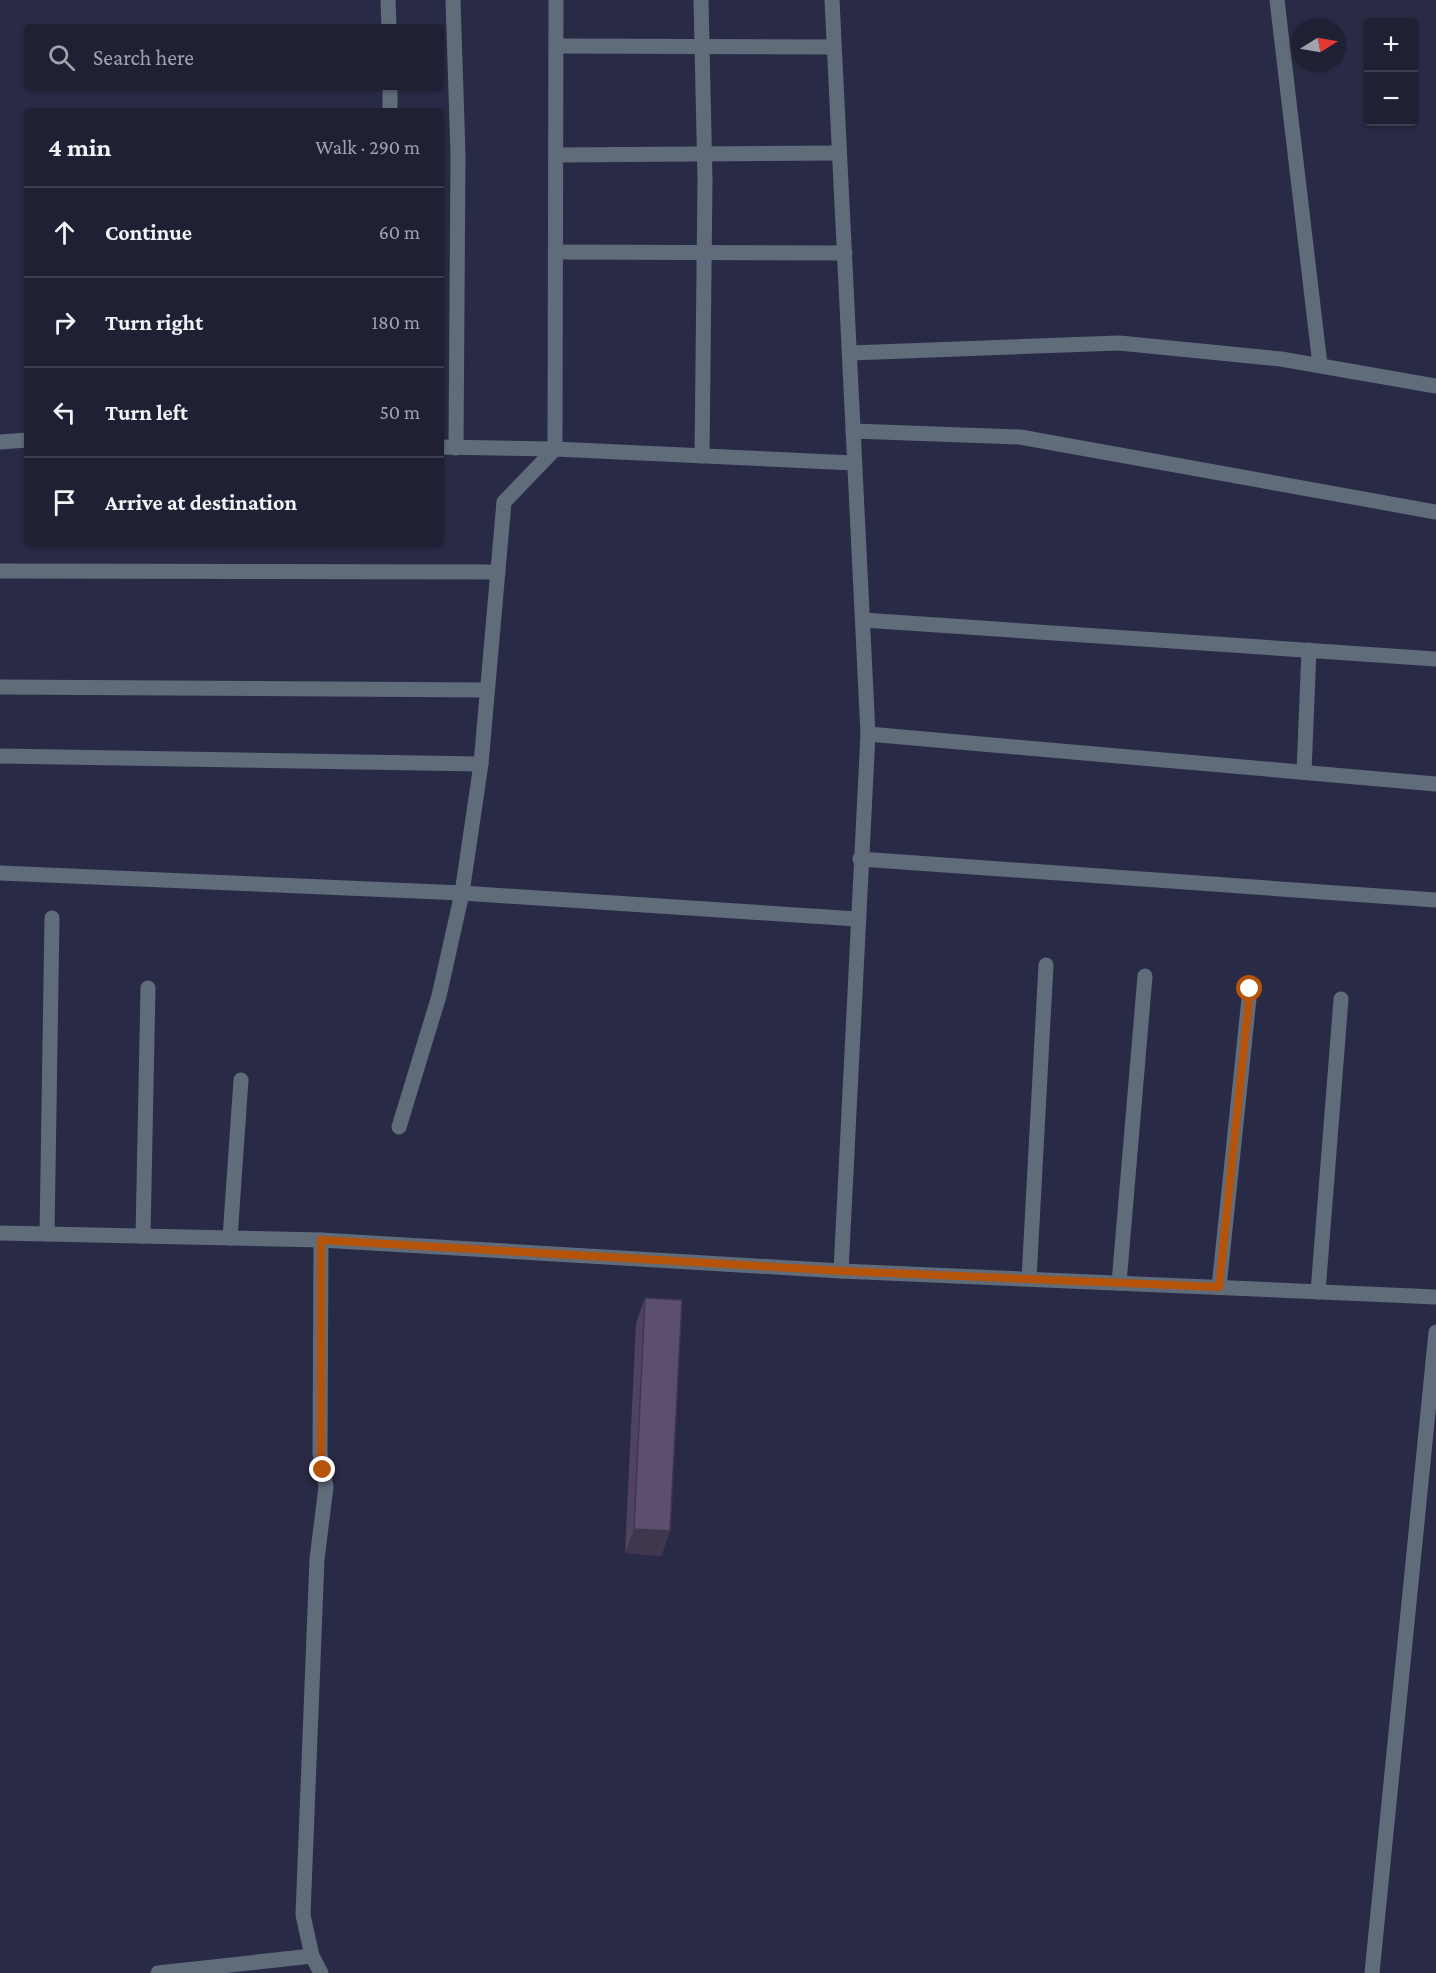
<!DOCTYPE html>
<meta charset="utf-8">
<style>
:root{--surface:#1f2034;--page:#27283c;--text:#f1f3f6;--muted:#a1a3ac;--line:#3c3e4f}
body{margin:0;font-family:"Crimson Pro",serif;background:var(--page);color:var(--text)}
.controls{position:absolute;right:18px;top:18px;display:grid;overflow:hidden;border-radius:6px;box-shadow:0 2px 4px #0004}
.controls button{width:54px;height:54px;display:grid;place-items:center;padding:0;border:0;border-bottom:2px solid var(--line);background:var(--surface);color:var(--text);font:30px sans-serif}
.compass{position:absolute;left:1292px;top:18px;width:54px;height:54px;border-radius:50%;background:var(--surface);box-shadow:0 2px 4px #0004;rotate:79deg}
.stop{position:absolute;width:18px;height:18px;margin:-14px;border:4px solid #b45309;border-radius:50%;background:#fff}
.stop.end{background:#b45309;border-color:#fff;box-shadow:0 2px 6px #0008}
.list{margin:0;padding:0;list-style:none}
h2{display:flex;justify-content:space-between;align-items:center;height:78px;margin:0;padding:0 24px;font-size:26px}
h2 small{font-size:20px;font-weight:400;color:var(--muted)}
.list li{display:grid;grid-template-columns:39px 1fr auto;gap:18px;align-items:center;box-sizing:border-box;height:90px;padding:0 24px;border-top:2px solid var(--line)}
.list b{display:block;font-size:22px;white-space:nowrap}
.list em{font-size:20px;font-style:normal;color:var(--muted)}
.icon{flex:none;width:33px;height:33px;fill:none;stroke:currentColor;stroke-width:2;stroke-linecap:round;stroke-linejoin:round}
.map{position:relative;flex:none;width:1436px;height:1973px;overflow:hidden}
.search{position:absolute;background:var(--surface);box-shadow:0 2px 4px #0004;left:24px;top:24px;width:420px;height:66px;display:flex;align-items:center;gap:15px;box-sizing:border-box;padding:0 21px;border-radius:6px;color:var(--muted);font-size:22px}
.panel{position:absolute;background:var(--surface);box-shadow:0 2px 4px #0004;left:24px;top:108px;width:420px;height:438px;border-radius:6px}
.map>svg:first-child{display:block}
</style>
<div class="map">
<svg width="1436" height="1973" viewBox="0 0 1436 1973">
<rect width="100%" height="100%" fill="#292b46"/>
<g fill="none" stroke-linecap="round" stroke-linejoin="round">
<g stroke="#616c7a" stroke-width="15">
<path d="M388,0l1,27"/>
<path d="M453,0l5,155 -2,293"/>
<path d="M701,0l4,180 -3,276"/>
<path d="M832,0l36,734 -27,537"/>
<path d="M1277,0l43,365"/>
<path d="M557,46l277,1"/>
<path d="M390,87v24"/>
<path d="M557,155l282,-2"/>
<path d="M556,252l289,1"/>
<path d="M850,353l269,-10 162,16 155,27"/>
<path d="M853,431l167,6 416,75"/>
<path d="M0,442l27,-2"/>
<path d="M441,447l114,2 299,14"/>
<path d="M0,571l498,1"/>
<path d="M863,620l573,39"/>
<path d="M0,687l487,3"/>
<path d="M868,734l568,50"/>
<path d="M0,756l481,8"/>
<path d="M1304,772l5,-122"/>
<path d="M860,859l576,41"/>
<path d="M0,873l462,20 395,26"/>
<path d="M399,1127l40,-131 23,-103 19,-129 23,-262 51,-53 1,-449"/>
<path d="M0,1233l321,7 520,31 595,26"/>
<path d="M47,1234l5,-316"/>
<path d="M143,1236l5,-248"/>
<path d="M230,1238l11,-158"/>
<path d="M321,1240l-1,214 6,33 -9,72 -14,356 9,41 9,17"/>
<path d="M1029,1279l17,-314"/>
<path d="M1119,1283l26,-307"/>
<path d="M1219,1287l31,-298"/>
<path d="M1318,1292l23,-293"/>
<path d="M158,1973l154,-17"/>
<path d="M1372,1973l64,-641"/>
</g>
</g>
<path fill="#4f435f" d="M645,1298l25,233 -9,25 -36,-3 11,-230z"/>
<path fill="#40374e" d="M634,1529l36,2 -9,25 -36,-3z"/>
<path fill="#5c4e6f" stroke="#40374e" stroke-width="1.5" d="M645,1298l37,2 -12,231 -36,-2z"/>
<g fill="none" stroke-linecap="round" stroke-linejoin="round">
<path stroke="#b45309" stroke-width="8" d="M323,1470l-2,-16v-214l521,31 377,16 31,-298"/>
</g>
</svg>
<div class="controls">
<button>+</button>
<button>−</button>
</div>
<svg class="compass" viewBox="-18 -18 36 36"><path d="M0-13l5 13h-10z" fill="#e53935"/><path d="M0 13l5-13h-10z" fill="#a1a3ac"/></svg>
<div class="stop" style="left:1250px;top:989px"></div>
<div class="stop end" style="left:323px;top:1470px"></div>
<div class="search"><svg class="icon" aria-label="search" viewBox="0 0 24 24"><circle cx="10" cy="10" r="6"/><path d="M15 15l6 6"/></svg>Search here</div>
<section class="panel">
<h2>4 min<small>Walk · 290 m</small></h2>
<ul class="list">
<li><svg class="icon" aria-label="ahead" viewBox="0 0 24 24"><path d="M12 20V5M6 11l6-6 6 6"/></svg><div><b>Continue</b></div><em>60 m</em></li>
<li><svg class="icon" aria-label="right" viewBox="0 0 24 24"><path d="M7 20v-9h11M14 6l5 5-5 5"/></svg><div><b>Turn right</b></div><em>180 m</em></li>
<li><svg class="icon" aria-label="left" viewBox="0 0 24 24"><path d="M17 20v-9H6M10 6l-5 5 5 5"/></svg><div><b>Turn left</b></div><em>50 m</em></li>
<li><svg class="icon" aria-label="arrive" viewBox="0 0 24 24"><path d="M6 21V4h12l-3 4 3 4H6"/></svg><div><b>Arrive at destination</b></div></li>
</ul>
</section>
</div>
